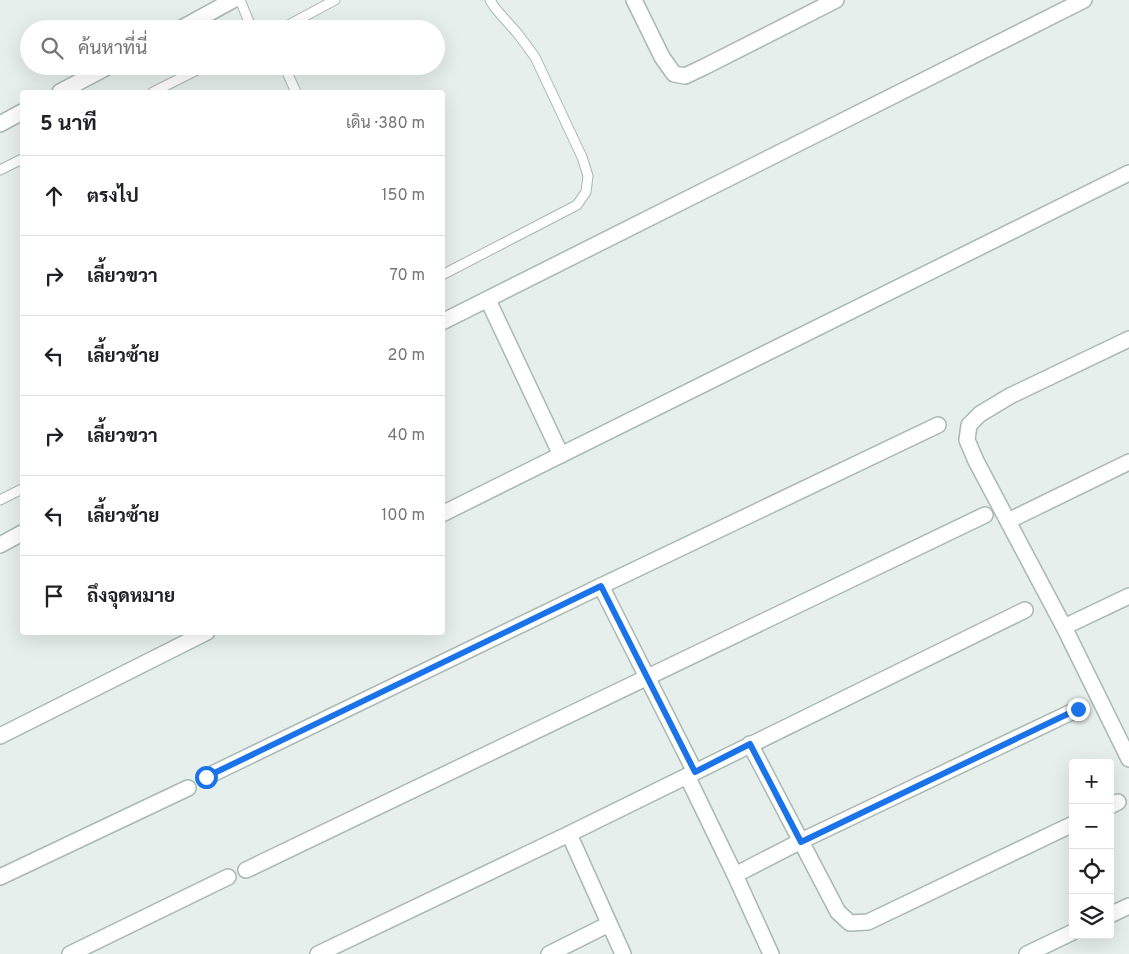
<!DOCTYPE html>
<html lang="th">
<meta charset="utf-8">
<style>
:root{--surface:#fff;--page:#f2f2f2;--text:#202124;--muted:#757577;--line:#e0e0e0}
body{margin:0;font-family:Overpass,Sarabun,sans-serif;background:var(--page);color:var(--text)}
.controls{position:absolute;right:15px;bottom:15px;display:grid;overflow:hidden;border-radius:5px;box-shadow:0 5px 20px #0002}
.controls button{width:45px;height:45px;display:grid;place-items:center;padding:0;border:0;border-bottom:1px solid var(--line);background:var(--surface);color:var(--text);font:25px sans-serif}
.stop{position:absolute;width:15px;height:15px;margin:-11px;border:4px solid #1a73e8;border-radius:50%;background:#fff}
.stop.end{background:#1a73e8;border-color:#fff;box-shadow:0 1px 5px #0008}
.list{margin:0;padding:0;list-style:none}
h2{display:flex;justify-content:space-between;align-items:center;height:65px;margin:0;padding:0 20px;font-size:21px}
h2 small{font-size:16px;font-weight:400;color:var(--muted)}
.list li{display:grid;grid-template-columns:32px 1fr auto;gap:15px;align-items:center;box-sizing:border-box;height:80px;padding:0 20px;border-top:1px solid var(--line)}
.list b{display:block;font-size:19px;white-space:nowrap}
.list em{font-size:16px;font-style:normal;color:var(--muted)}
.icon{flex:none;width:28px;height:28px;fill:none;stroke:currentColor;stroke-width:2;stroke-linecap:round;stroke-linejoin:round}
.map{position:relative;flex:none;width:1129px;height:954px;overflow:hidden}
.search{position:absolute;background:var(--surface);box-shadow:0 5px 20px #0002;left:20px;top:20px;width:425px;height:55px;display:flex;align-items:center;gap:12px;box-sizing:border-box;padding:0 18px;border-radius:28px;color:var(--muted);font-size:19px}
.panel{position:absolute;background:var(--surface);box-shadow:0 5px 20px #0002;left:20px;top:90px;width:425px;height:545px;border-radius:5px}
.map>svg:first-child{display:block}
</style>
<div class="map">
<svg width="1129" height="954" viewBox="0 0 1129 954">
<rect width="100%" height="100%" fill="#e6efeb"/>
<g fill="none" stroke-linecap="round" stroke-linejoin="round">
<defs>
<g id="lane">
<path d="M240,0l12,29"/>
<path d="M281,29l54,-29"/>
<path d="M284,66l12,26"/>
<path d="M153,92l52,-26"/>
<path d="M0,170l22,-11"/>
<path d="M442,275l135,-70 9,-13 2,-16 -6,-19 -47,-100 -17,-23 -23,-26 -5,-8"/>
<path d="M0,500l22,-11"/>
</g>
<g id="street">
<path d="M634,0l28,57 12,17 11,2 19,-9 132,-67"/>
<path d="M180,29l53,-29"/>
<path d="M60,92l49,-26"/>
<path d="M0,124l22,-12"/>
<path d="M488,300l73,155"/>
<path d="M442,322l642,-322"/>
<path d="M1129,339l-119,57 -30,18 -11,11 -2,15 9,21 88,166 65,132"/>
<path d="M442,514l687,-341"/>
<path d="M1008,521l121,-59"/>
<path d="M0,545l22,-12"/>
<path d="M601,586l94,186"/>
<path d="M1064,627l65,-31"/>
<path d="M0,736l207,-104"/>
<path d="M750,744l88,168 12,11 18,-1 205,-98"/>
<path d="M687,776l48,99 36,79"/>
<path d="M206,777l395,-191 337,-161"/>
<path d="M1110,806l8,-4"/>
<path d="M246,870l739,-355"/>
<path d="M735,875l66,-34 277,-132"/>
<path d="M0,877l188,-89"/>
<path d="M1110,915l19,-9"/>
<path d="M70,954l158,-77"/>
<path d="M318,954l251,-120"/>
<path d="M549,954l60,-30"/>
<path d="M623,954l-54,-120c152,-75 304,-150 456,-224"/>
<path d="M1027,954l46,-22"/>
</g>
</defs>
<use href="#lane" stroke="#a8b8b2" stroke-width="11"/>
<use href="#street" stroke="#a8b8b2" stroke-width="18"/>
<use href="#lane" stroke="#fff" stroke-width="9"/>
<use href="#street" stroke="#fff" stroke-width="15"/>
</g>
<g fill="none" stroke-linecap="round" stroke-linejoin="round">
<path stroke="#1a73e8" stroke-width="6" d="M206,777l395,-191 94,186 55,-28 51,98 277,-133"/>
</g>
</svg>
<div class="controls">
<button>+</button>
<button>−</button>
<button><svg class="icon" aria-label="locate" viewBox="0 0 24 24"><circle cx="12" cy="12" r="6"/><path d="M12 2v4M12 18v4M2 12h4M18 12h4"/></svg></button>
<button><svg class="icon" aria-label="layers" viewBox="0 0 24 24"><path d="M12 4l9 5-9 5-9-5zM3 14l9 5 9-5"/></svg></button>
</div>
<div class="stop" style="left:206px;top:777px"></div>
<div class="stop end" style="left:1078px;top:709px"></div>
<div class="search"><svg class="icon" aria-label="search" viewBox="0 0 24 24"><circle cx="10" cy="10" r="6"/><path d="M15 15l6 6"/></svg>ค้นหาที่นี่</div>
<section class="panel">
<h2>5 นาที<small>เดิน · 380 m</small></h2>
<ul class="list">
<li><svg class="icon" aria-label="ahead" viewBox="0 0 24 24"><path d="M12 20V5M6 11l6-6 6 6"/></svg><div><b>ตรงไป</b></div><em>150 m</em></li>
<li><svg class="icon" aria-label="right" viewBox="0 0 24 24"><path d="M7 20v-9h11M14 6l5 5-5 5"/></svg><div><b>เลี้ยวขวา</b></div><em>70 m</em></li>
<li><svg class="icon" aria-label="left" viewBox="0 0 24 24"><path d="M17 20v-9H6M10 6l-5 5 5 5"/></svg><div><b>เลี้ยวซ้าย</b></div><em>20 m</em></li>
<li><svg class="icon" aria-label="right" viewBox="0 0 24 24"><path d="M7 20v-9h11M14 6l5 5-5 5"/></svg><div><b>เลี้ยวขวา</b></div><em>40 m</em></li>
<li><svg class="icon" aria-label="left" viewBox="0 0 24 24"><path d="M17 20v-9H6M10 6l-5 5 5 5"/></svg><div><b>เลี้ยวซ้าย</b></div><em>100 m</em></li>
<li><svg class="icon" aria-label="arrive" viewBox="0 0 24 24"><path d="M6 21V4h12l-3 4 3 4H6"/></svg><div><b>ถึงจุดหมาย</b></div></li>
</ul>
</section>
</div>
